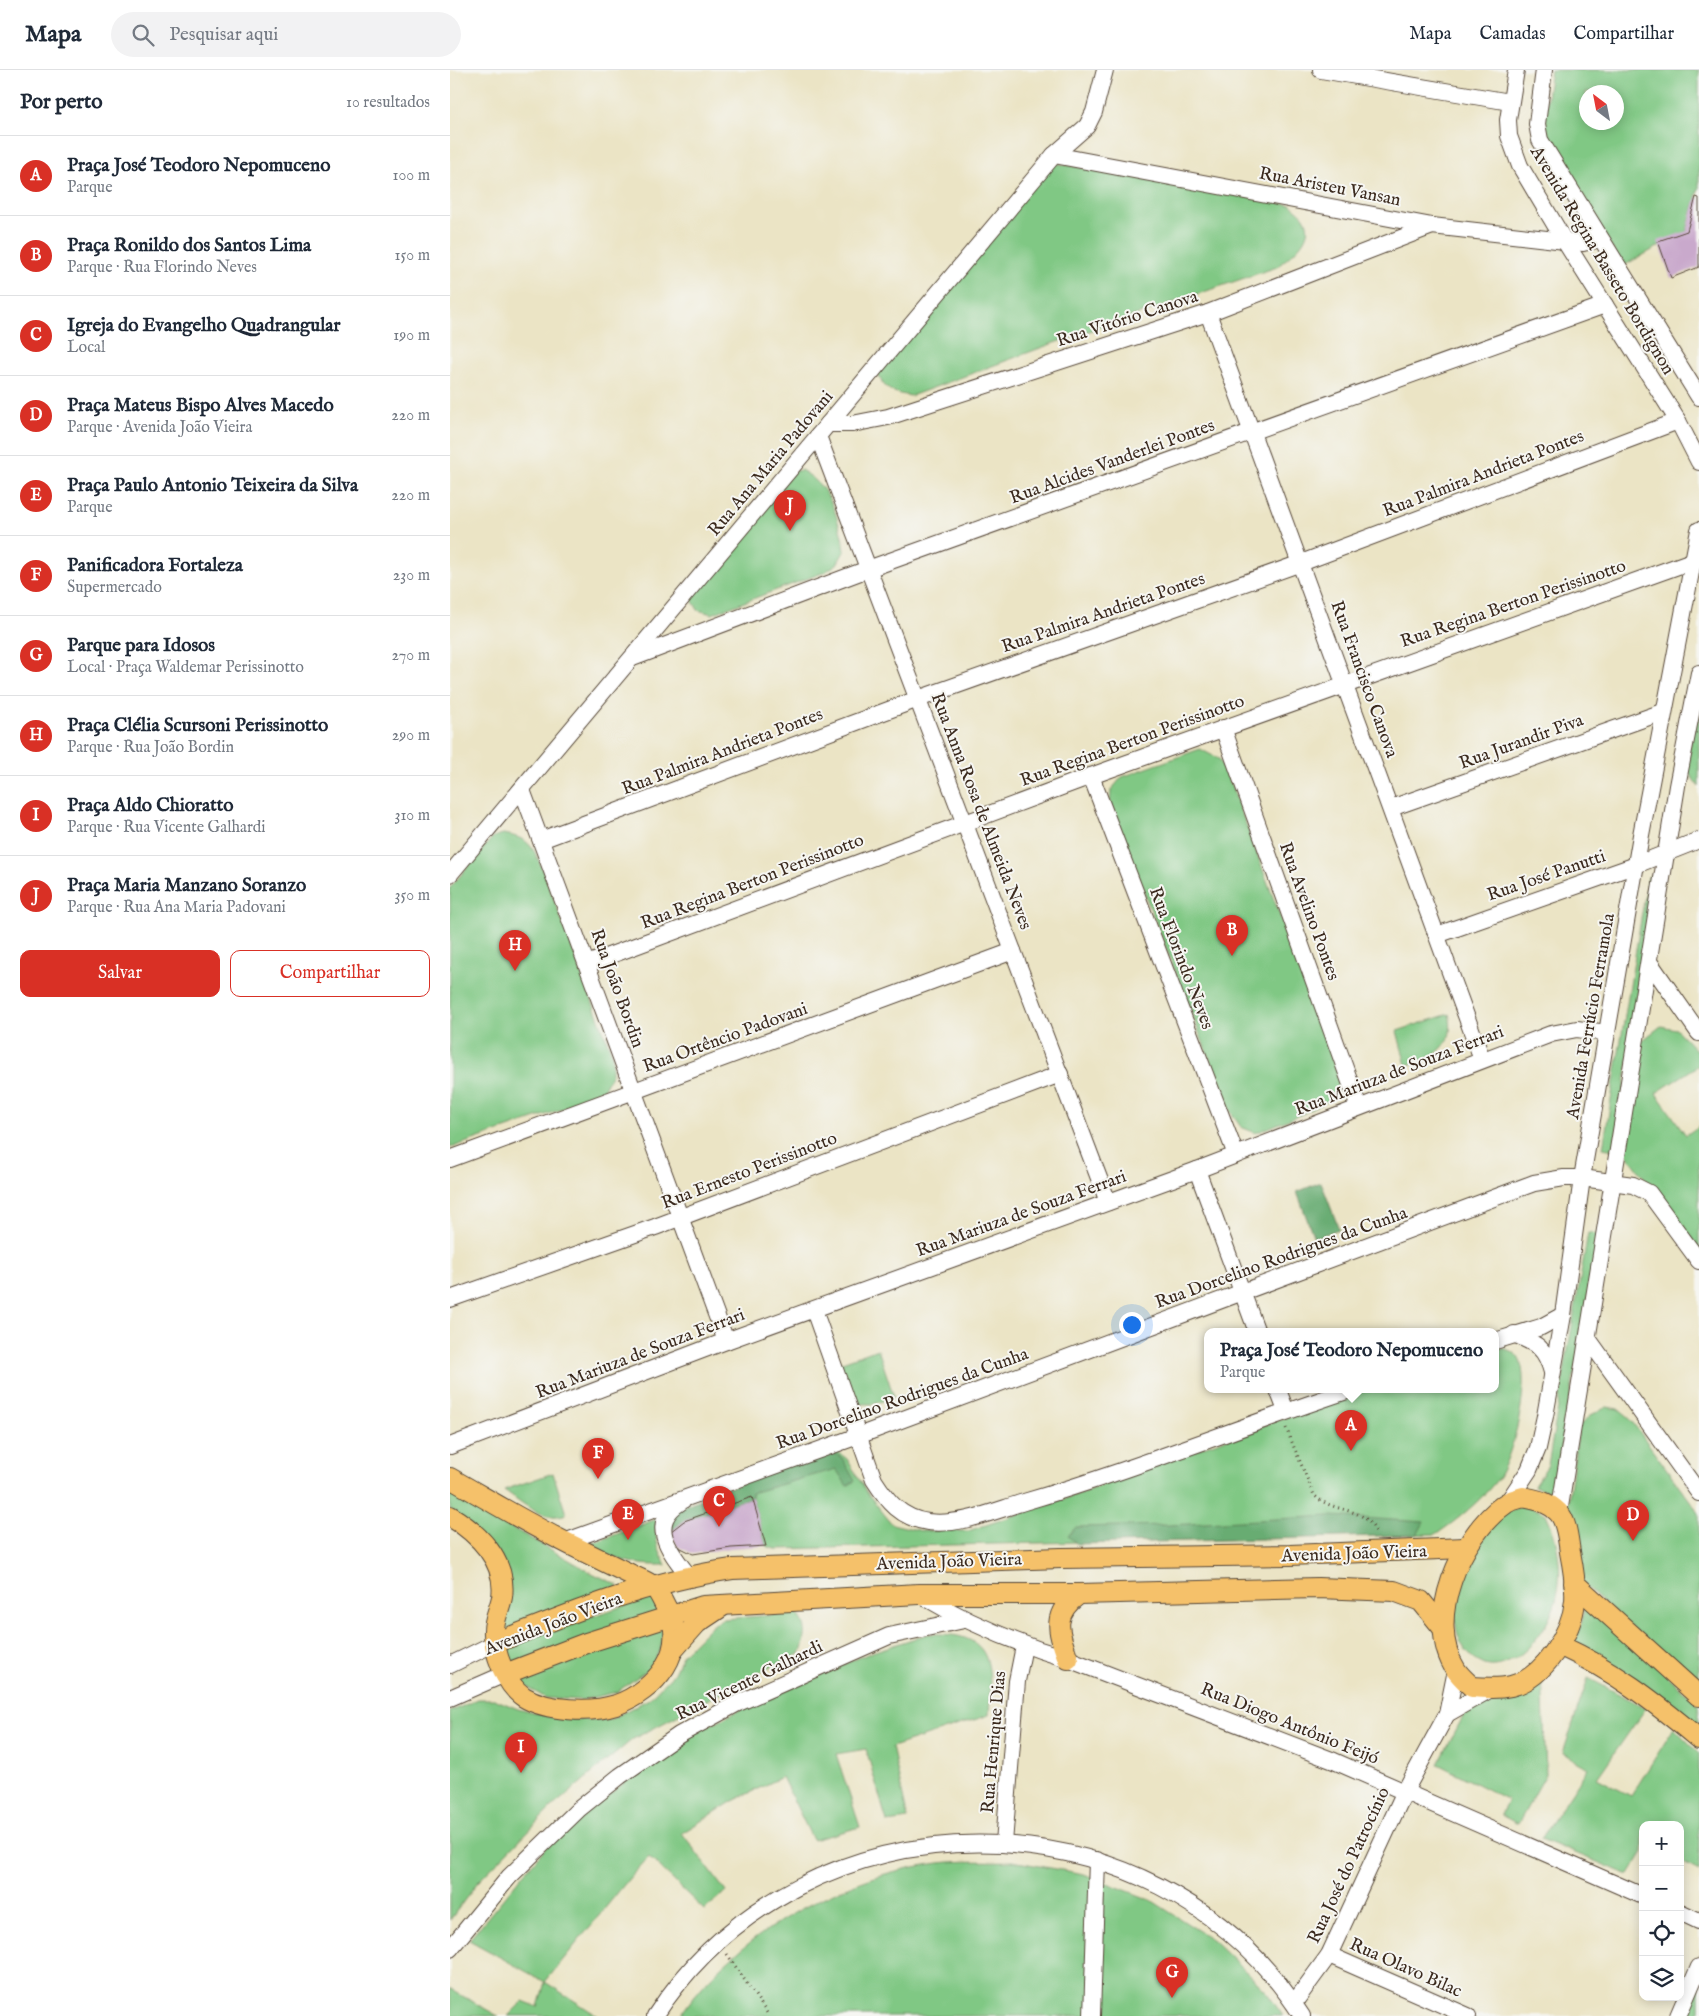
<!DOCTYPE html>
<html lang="pt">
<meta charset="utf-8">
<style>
:root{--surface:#fff;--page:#f2f2f3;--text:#1f2937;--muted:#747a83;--line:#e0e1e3;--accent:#d93025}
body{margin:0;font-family:"IM FELL English",serif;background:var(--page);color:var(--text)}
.controls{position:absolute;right:15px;bottom:15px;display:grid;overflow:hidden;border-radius:10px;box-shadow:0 2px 12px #0003}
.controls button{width:45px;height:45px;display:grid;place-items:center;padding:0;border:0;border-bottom:1px solid var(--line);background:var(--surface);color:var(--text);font:25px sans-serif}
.compass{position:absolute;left:1129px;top:15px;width:45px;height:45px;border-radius:50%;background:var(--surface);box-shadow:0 2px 12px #0003;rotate:328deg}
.you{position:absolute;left:681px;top:1254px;width:18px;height:18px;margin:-12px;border:4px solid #fff;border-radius:50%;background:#1a73e8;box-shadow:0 0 0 8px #1a73e833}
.badge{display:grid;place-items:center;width:32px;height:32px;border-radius:50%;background:var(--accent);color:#fff;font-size:16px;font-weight:700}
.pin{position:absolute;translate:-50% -41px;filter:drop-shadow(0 1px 2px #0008)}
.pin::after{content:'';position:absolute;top:26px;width:18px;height:15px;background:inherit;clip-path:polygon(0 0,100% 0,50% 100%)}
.popup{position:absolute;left:754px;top:1258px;width:295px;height:65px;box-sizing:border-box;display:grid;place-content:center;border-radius:10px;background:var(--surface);filter:drop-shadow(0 1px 4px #0005);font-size:16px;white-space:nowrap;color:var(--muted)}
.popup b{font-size:19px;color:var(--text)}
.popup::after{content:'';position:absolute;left:50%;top:100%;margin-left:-10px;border:10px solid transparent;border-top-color:var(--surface)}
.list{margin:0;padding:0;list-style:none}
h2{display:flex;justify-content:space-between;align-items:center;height:65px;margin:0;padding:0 20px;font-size:21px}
h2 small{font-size:16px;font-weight:400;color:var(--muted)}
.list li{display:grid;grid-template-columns:32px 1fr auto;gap:15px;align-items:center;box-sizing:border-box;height:80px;padding:0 20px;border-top:1px solid var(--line)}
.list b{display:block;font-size:19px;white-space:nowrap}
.list p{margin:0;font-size:16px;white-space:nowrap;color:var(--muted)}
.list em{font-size:16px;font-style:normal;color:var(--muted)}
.actions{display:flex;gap:10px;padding:15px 20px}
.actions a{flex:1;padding:11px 0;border:1px solid var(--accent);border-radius:10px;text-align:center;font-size:18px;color:var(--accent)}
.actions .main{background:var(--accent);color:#fff}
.icon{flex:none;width:28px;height:28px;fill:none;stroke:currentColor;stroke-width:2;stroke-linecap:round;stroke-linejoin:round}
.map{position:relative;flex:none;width:1249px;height:1946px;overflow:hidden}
header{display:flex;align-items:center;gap:30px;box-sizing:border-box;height:70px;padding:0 25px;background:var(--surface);border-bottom:1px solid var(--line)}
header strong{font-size:24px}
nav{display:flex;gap:28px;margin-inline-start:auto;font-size:18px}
.search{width:350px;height:45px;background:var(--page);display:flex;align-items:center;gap:12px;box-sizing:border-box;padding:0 18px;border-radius:28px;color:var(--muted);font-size:19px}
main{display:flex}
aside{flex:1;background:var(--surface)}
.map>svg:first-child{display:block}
</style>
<header>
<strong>Mapa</strong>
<div class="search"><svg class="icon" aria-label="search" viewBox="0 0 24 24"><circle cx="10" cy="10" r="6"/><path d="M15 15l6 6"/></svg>Pesquisar aqui</div>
<nav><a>Mapa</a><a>Camadas</a><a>Compartilhar</a></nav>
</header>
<main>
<aside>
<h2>Por perto<small>10 resultados</small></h2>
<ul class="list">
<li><span class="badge">A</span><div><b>Praça José Teodoro Nepomuceno</b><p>Parque</p></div><em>100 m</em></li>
<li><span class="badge">B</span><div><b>Praça Ronildo dos Santos Lima</b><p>Parque · Rua Florindo Neves</p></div><em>150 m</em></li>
<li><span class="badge">C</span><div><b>Igreja do Evangelho Quadrangular</b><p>Local</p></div><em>190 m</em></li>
<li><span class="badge">D</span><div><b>Praça Mateus Bispo Alves Macedo</b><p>Parque · Avenida João Vieira</p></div><em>220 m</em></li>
<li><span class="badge">E</span><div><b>Praça Paulo Antonio Teixeira da Silva</b><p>Parque</p></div><em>220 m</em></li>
<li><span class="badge">F</span><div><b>Panificadora Fortaleza</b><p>Supermercado</p></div><em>230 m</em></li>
<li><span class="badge">G</span><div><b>Parque para Idosos</b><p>Local · Praça Waldemar Perissinotto</p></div><em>270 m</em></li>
<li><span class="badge">H</span><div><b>Praça Clélia Scursoni Perissinotto</b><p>Parque · Rua João Bordin</p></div><em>290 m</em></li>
<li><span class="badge">I</span><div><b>Praça Aldo Chioratto</b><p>Parque · Rua Vicente Galhardi</p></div><em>310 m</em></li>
<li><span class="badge">J</span><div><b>Praça Maria Manzano Soranzo</b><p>Parque · Rua Ana Maria Padovani</p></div><em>350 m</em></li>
</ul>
<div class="actions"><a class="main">Salvar</a><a>Compartilhar</a></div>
</aside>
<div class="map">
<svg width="1249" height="1946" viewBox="0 0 1249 1946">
<rect width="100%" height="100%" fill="#f6f6f2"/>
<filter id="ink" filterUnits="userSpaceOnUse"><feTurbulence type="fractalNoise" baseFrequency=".02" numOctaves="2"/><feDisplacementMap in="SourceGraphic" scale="10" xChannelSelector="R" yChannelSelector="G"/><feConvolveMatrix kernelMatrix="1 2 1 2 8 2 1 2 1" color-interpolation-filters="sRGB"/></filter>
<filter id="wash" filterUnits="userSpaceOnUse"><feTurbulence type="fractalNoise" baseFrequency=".0096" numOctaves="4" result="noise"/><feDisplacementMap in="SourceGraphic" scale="20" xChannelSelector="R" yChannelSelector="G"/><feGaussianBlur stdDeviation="1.12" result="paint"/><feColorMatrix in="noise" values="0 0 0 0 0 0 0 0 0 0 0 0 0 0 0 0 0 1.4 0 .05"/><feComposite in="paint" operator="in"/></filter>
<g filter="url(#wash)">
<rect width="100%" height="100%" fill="#ebe4c5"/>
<g fill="#80c884" stroke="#5e7951" fill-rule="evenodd">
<path d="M1101,0h148v117l-12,44 -64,35 -81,-132zM1136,22h30v30h-30z"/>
<path d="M599,92l242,43c4,4 12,9 14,14 11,20 -16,37 -28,48l-223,76 -143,53c-19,-3 -27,-6 -34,-24z"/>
<path d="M351,400c32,18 36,47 44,80l-8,14 -12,8 -113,42 -14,-4 -6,-10v-14l98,-114z"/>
<path d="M1249,628v89l-14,-19z"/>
<path d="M750,679l19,10 13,28 105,282 3,15 -4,13 -34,17 -46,19 -15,-6 -11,-16 -120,-305 1,-16 11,-13z"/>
<path d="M53,764c26,4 29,11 39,34l70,186v19l-9,17 -29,15 -124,43v-260l43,-51z"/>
<path d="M1203,803l5,2 -44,275 -11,-2 45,-271z"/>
<path d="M999,944c8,31 -15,45 -43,51l-9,-34z"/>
<path d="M1211,956l15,3 23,24v12l-43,28 30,42 13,-9v126l-73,-99 -2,-17 15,-93z"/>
<path d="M1138,1163l11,1 -46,259 -19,-7 14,-21z"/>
<path d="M1045,1277c8,1 18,3 23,10 15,22 -6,104 -22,124 -14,18 -40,41 -60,53l-661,15 -9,-3 -21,-72 87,-27 15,12 21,35 24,30 30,7h46l114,-38 102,-39 178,-64h133z"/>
<path d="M428,1279l16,48 -20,7h-18l-22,-39z"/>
<path d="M1157,1337l11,2 12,10 69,94v172l-117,-101 -16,-66 13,-92 12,-11z"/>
<path d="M103,1403l13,41c-23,9 -44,-12 -62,-24z"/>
<path d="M0,1423l144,81 24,11 -2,5 -109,40 -5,-2 9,-32 -61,-88z"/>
<path d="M1075,1434l21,10c23,50 18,105 -26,141 -9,7 -23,14 -35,10 -39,-16 -34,-69 -19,-100 4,-9 11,-17 17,-25 4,-7 9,-18 15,-22 7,-6 18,-10 27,-14z"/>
<path d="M207,1449c-3,18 0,29 9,46 -29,1 -53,-5 -78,-20z"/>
<path d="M201,1527l10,17 -147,49 -8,-6v-7l50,-22z"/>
<path d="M1135,1532l114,102v24l-125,-84 8,-23z"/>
<path d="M347,1543c12,14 9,26 3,41l-28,12 -139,73 -80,67 -76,77 -27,37v-208l28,-13h16l24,10 40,10 51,1 40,-21 25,-26 9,-19 28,-28 13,-7z"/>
<path d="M213,1559l-3,21 -10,18 -33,24 -35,8 -36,-2 -21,-12 -6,-11 118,-40z"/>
<path d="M478,1564c65,-2 64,27 61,81l-97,32 16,72 -21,3 -21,-73 -30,5 24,73 -47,13 -31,-63 -49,24 -51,32 44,59 -22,18 -55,-53 -17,18 -87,107 53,34h-90l15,-15 15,6 7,-25 -76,-42 81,-98 124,-99 80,-40 118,-51z"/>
<path d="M1092,1601l4,103 -28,50 -17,-9 7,-15 -70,-36 26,-49 7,-8 13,-8 15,-2z"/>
<path d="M1138,1608l58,30 -49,70 34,18 43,-68 25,25v118l-19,-10v-36h-37v27l-14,23 -88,-36 47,-71 -25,-15z"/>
<path d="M562,1791l72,13 67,26 62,40 52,50 18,26h-603c53,-81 164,-142 259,-153 24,-3 49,-1 73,-2z"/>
<path d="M1249,1910v36h-17z"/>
<path d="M0,1919l48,27h-48z"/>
</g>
<g fill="#68ac72" stroke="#526b48">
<path d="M871,1112l18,47 -25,9 -17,-46z"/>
<path d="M377,1379l15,9 13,23 -8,5 -11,-17 -85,24 1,4 -68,24 -14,11 -2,-20z"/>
<path d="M880,1446l94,6 -7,13 -340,9 -9,-8 8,-9 94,-2z"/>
</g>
<g id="blocks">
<g fill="#c9a9cc">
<path d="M1246,127l3,1v69l-28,11 -13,-37 29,-10z"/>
<path d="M302,1427l14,49 -35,2 -38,6 -16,-8 -7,-14 14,-11z"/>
</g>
</g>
</g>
<g filter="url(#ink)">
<use href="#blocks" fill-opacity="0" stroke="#554637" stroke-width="1"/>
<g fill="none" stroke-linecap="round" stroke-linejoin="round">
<defs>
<g id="minor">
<path d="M871,0l189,32"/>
<path d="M1066,0l-8,50 1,16 11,30 44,74 114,181 21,41"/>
<path d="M1094,0l-7,54 3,16 159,257"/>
<path d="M604,85l378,71 151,17 17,-4"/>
<path d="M758,243l274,746"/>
<path d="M378,354h24l36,-7 320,-104 224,-87"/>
<path d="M368,366l290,766"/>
<path d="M185,587l233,-88 737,-264"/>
<path d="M773,658l136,379"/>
<path d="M641,706l145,379"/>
<path d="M72,720l204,551"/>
<path d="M941,738l272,-96"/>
<path d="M91,770l377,-141 383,-136 377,-142"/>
<path d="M0,804l604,-719 33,-29 7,-14 11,-42"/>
<path d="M987,865l199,-70 63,-25"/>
<path d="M1200,893l49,70"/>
<path d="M137,894l504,-188 601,-215"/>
<path d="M0,1089l563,-208"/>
<path d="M747,1100l60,162"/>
<path d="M0,1229l205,-72 405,-153"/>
<path d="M364,1240l60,170c14,22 27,38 54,42 32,4 66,-11 96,-20 110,-32 217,-76 326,-112"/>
<path d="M1064,1264c23,10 31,13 38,38"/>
<path d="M1139,1270l110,153"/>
<path d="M1045,1271l46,-14 22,-12"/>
<path d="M828,1320l8,21"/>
<path d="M0,1376l276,-105 471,-171 354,-136 26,-5 30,4"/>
<path d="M231,1432c-35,22 -10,51 7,73"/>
<path d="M1057,1433l22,-33 9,-22 7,-32 18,-101 19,-137 59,-343 58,-305"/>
<path d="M1109,1443l118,-727 22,-113"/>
<path d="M114,1472l294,-106 676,-253 30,-5h18l51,7 16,8 50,68"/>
<path d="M469,1524c49,29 95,49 149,65l266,102 309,135"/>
<path d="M0,1595l45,-22"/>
<path d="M0,1628l55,-24"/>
<path d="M997,1644l44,-25"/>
<path d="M554,1773l13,-162 7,-35"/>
<path d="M1230,1842l19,9"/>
<path d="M0,1879l59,-72 70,-68 41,-33 59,-41 57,-31 153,-68 75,-16"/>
<path d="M879,1885l139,61"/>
<path d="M844,1933l35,-48 76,-164 42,-77 9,-44"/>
<path d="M205,1946c148,-229 499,-231 647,0"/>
<path d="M642,1946l5,-156"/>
<path d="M1228,1946l21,-49"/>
</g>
<g id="major">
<path d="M0,1408c39,22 78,46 119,66 20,10 40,20 61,30 7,4 17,7 23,12 6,5 10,16 14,23 23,41 -12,82 -51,96 -25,8 -69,6 -92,-8 -18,-12 -31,-45 -30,-67 0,-11 6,-22 8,-33 5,-36 -24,-64 -52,-81"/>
<path d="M1073,1427c14,3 24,4 35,15 9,9 10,28 12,40 3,15 6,34 5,49 -3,32 -32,78 -64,85 -13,3 -26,2 -39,1 -5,-5 -12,-11 -16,-17 -33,-50 5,-135 49,-166 5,-4 13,-5 18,-7z"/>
<path d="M1124,1513l125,113"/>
<path d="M45,1573c77,-31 155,-62 237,-74l329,-11 229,-3 175,-7"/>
<path d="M1109,1575c56,26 93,55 140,94"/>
<path d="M223,1580l24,-27 24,-16"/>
<path d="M618,1589c-10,-28 -17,-45 11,-65"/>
<path d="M55,1604l81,-31 117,-37 216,-12h160l239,-6 76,3 27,10 22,27"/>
</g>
</defs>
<use href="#minor" stroke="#554637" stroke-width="18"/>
<use href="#major" stroke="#554637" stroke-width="22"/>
<g stroke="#554637" stroke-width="3" stroke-dasharray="1 4" stroke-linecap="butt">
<path d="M836,1358l28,67c21,20 50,9 63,39"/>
<path d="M277,1884l42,62"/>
</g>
<use href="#minor" stroke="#fff" stroke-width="16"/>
<use href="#major" stroke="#f5c16b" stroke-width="20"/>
</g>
</g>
<g text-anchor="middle" stroke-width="4" stroke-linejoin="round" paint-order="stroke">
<g font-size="18" fill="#3b2a1e" stroke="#f6f6f2">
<text transform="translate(880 116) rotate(11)" y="6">Rua Aristeu Vansan</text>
<text transform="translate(1153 190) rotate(59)" y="6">Avenida Regina Basseto Bordignon</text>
<text transform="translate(677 248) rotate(-18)" y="6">Rua Vitório Canova</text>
<text transform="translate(662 391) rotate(-20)" y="6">Rua Alcides Vanderlei Pontes</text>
<text transform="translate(320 393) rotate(-50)" y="6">Rua Ana Maria Padovani</text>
<text transform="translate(1033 403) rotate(-21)" y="6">Rua Palmira Andrieta Pontes</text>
<text transform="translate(1063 533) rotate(-19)" y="6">Rua Regina Berton Perissinotto</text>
<text transform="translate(653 542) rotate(-19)" y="6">Rua Palmira Andrieta Pontes</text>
<text transform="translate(915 609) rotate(70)" y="6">Rua Francisco Canova</text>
<text transform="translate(682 670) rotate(-20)" y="6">Rua Regina Berton Perissinotto</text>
<text transform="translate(1071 671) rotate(-20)" y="6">Rua Jurandir Piva</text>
<text transform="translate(272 681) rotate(-21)" y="6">Rua Palmira Andrieta Pontes</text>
<text transform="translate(532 741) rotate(69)" y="6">Rua Anna Rosa de Almeida Neves</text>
<text transform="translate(1096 805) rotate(-19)" y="6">Rua José Panutti</text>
<text transform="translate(302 811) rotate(-21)" y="6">Rua Regina Berton Perissinotto</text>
<text transform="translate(860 841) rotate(70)" y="6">Rua Avelino Pontes</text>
<text transform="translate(732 888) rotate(69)" y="6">Rua Florindo Neves</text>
<text transform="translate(168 918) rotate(70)" y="6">Rua João Bordin</text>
<text transform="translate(1140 946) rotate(-80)" y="6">Avenida Ferrúcio Ferramola</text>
<text transform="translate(275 967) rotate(-20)" y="6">Rua Ortêncio Padovani</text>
<text transform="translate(949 1000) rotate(-21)" y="6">Rua Mariuza de Souza Ferrari</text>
<text transform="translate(299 1100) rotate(-21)" y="6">Rua Ernesto Perissinotto</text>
<text transform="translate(571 1143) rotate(-20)" y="6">Rua Mariuza de Souza Ferrari</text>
<text transform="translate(831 1187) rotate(-20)" y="6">Rua Dorcelino Rodrigues da Cunha</text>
<text transform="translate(190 1283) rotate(-21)" y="6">Rua Mariuza de Souza Ferrari</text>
<text transform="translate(452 1328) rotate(-20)" y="6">Rua Dorcelino Rodrigues da Cunha</text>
<text transform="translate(904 1483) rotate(-2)" y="6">Avenida João Vieira</text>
<text transform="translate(499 1491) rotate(-2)" y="6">Avenida João Vieira</text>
<text transform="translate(103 1553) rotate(-21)" y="6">Avenida João Vieira</text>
<text transform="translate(299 1610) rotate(-26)" y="6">Rua Vicente Galhardi</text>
<text transform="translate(840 1653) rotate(22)" y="6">Rua Diogo Antônio Feijó</text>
<text transform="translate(543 1672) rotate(-85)" y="6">Rua Henrique Dias</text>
<text transform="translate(898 1795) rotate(-65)" y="6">Rua José do Patrocínio</text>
<text transform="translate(956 1897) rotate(24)" y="6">Rua Olavo Bilac</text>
</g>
</g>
</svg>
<div class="controls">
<button>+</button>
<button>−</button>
<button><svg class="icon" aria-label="locate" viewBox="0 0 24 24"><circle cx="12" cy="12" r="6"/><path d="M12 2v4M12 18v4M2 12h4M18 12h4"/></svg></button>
<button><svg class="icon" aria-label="layers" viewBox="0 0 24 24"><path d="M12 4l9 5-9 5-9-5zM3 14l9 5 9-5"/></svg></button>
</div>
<svg class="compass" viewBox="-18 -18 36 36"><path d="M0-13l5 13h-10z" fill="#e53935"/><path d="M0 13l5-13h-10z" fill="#747a83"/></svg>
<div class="you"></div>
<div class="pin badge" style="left:901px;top:1381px">A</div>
<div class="popup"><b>Praça José Teodoro Nepomuceno</b>Parque</div>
<div class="pin badge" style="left:782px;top:886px">B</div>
<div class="pin badge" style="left:269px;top:1457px">C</div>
<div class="pin badge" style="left:1183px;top:1471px">D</div>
<div class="pin badge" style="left:178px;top:1470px">E</div>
<div class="pin badge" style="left:148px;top:1409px">F</div>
<div class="pin badge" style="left:722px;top:1928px">G</div>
<div class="pin badge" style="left:65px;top:901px">H</div>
<div class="pin badge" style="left:71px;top:1703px">I</div>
<div class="pin badge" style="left:340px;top:461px">J</div>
</div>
</main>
